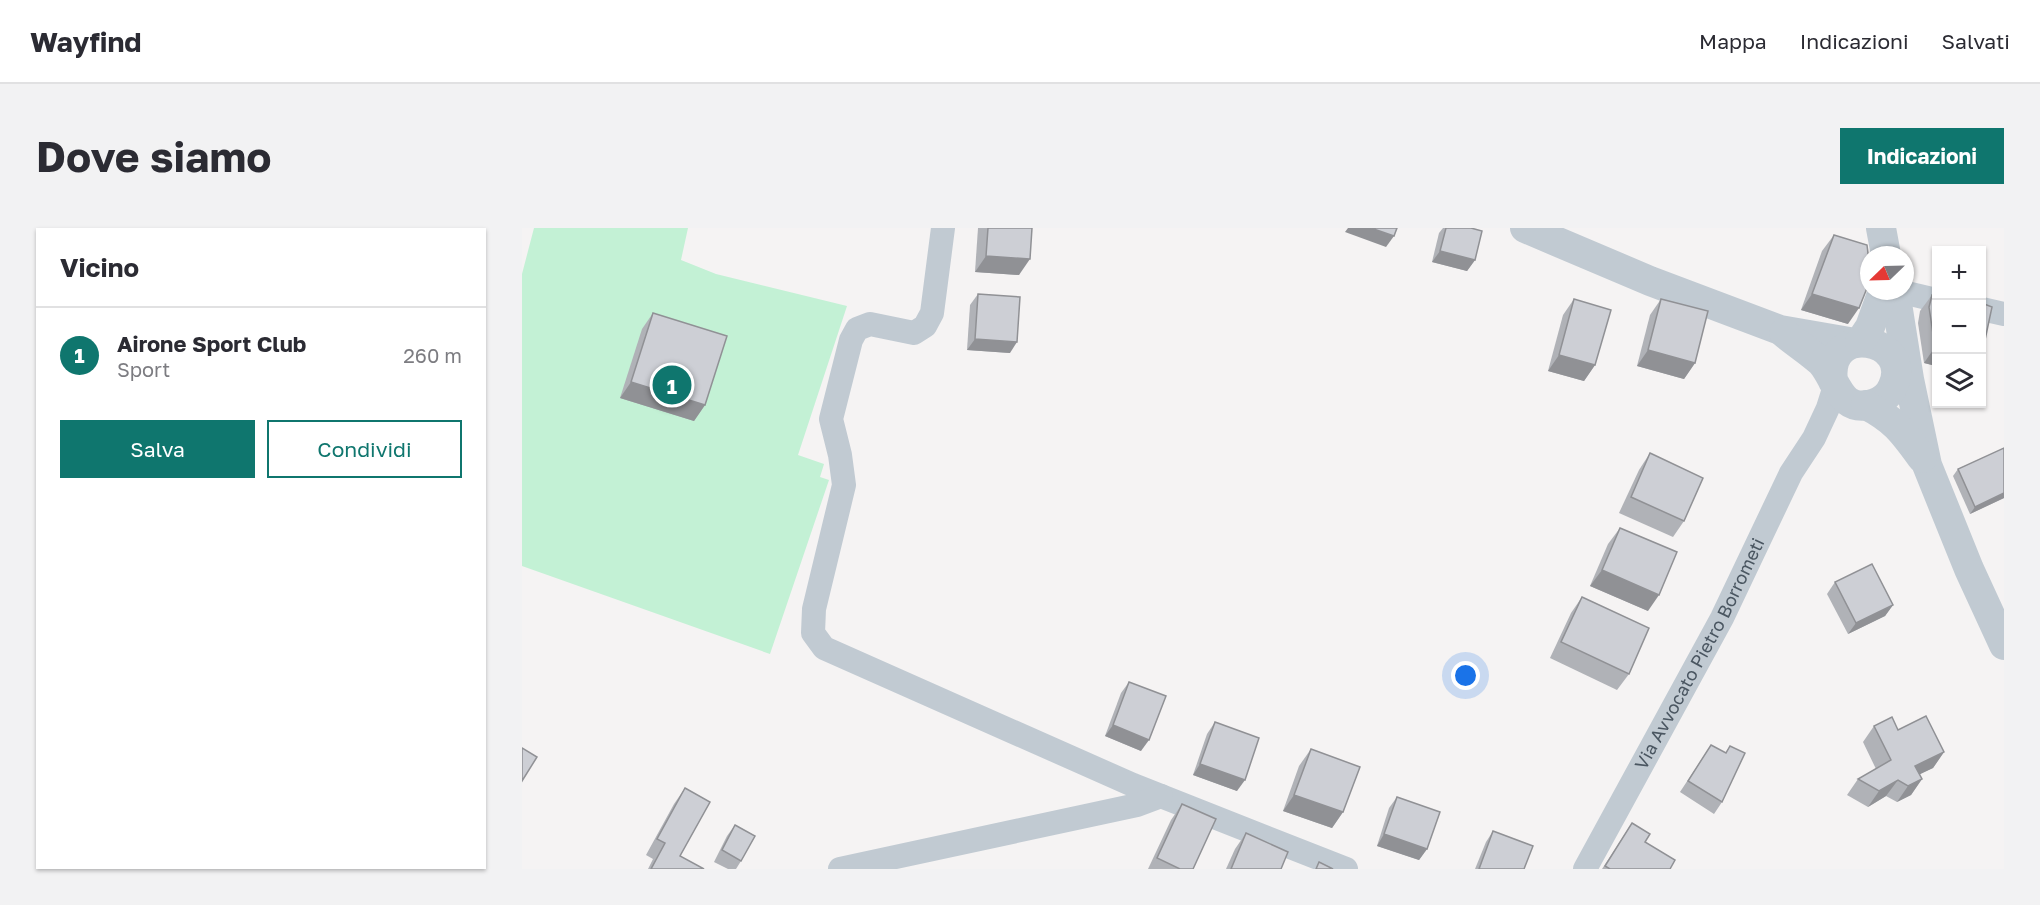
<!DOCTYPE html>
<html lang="it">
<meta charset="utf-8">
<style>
:root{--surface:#fff;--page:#f2f2f3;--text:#2b2b33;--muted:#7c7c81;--line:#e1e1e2;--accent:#0f766e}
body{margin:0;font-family:"Golos Text",sans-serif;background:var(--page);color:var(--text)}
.controls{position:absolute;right:18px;top:18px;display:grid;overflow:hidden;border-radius:0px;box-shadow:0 2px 4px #0004}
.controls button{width:54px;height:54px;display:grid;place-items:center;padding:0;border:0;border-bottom:2px solid var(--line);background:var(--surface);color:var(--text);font:30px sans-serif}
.compass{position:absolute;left:1338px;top:18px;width:54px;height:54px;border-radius:50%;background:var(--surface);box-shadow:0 2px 4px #0004;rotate:247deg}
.you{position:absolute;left:944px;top:448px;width:21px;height:21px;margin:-15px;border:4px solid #fff;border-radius:50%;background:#1a73e8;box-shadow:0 0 0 9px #1a73e833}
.badge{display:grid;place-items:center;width:39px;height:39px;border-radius:50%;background:var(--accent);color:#fff;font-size:20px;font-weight:700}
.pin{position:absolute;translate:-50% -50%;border:3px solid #fff;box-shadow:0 2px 6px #0006}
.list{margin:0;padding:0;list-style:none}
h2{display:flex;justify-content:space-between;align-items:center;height:78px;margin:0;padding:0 24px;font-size:26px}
h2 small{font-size:20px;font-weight:400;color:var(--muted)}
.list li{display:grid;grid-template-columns:39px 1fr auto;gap:18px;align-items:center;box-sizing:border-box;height:96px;padding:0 24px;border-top:2px solid var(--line)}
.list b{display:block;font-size:22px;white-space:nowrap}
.list p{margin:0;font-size:20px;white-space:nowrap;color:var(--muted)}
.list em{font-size:20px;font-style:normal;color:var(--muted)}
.actions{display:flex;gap:12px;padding:18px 24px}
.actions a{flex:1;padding:14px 0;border:2px solid var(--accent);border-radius:0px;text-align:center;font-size:21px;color:var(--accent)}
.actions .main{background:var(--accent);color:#fff}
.icon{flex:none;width:33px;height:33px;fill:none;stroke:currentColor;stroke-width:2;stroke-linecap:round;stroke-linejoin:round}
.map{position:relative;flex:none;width:1482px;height:641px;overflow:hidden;border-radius:0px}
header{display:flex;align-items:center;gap:36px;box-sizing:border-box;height:84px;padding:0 30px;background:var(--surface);border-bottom:2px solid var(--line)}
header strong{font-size:28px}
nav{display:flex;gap:33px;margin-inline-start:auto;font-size:21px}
.intro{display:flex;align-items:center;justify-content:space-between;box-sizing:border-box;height:144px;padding:0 36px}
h1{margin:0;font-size:42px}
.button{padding:15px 27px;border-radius:0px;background:var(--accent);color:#fff;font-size:21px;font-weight:700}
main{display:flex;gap:36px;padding:0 36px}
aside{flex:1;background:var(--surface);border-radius:0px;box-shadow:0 2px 4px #0004}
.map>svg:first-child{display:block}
</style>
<header>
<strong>Wayfind</strong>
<nav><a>Mappa</a><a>Indicazioni</a><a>Salvati</a></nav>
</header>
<div class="intro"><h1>Dove siamo</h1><a class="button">Indicazioni</a></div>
<main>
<aside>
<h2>Vicino<small></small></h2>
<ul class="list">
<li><span class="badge">1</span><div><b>Airone Sport Club</b><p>Sport</p></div><em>260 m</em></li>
</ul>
<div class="actions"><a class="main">Salva</a><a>Condividi</a></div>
</aside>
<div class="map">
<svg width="1482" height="641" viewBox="0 0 1482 641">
<rect width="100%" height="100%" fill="#f5f3f3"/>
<path fill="#c3f1d5" d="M12,0h154l-7,32 35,14 131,32 -49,149 26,9 -4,13 9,3 -59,174 -248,-88v-292z"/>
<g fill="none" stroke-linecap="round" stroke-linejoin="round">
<g stroke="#c1cad2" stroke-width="24">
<path d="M421,0l-11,85 -7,13 -11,7 -44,-9 -13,5 -6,11 -20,79 9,36 4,30 -30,124 -1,24 11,15 309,137 213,84"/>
<path d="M1376,63l38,9"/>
<path d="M1460,81l22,5"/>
<path d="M318,641l297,-64 24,-9"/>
<path id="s1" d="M1063,641l137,-251 69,-145 23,-35 14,-30 7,-22"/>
</g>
<g stroke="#c1cad2" stroke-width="30">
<path d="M1003,0l125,53 130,49 75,13"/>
<path d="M1359,0l5,27"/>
<path d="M1373,63l14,88 18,86 42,104 35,76"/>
<path d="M1262,105c12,10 26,19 37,29 16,17 18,52 52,42 9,-3 17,-10 20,-18 21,-48 -68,-65 -60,-5"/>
<path d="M1338,114l10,-15 13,-36"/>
<path d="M1344,177c29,15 37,27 56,53"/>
</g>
</g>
<g fill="#b0b2b7">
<path d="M456,0h54l-13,47 -44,-3z"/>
<path d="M921,0h28l4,32 -8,11 -35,-9 7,-29z"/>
<path d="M1312,7l14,89 -47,-14 21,-59z"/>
<path d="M456,66l32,59 -43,-3 3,-45z"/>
<path d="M1410,67l4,71 -12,-3 -6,-40 2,-12z"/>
<path d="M1052,71l21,66 -11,16 -36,-10 15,-56z"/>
<path d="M1139,71l34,64 -11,16 -47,-13 13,-51z"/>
<path d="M131,85l52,92 -11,16 -74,-23 22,-69z"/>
<path d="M1482,220v50l-34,16 -17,-38 5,-7z"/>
<path d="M1128,225l34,68 -11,16 -54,-24 20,-43z"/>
<path d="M1098,300l28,83 -58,-25 18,-42z"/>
<path d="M1313,354l58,23 -8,11 -37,18 -21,-40z"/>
<path d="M1060,369l47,77 -12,16 -67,-32 21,-45z"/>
<path d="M607,454l12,69 -36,-15 16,-43z"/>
<path d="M693,494l22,69 -44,-16 14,-41z"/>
<path d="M1352,498l24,4 46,22 -11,16 -14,6 3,5 -11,16 -14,7 -11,-6 -18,11 -21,-12 11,-16 18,-10 -13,-27z"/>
<path d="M1189,517l14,8 5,-7 -8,56 -8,12 -34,-22z"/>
<path d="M789,521l32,63 -11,16 -49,-17 16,-45z"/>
<path d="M163,560l-5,68 24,13h-56l5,-10 -7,-4 28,-51z"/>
<path d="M875,569l30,52 -8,11 -42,-14 12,-38z"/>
<path d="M660,576l11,65h-45l23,-49z"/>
<path d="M1110,595l13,19 25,27h-68z"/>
<path d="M213,597l6,36 -5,8h-8l-14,-7 13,-26z"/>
<path d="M971,603l31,38h-49l11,-27z"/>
<path d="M724,605l35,36h-55l9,-20z"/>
</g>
<g fill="#909195">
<path d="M826,0h23l23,8 -8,11 -41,-15z"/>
<path d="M918,23l35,9 -8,11 -35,-9z"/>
<path d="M464,28l44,3 -11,16 -44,-3z"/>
<path d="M1290,66l47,14 -11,16 -47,-14z"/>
<path d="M453,111l42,3 -7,11 -43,-3z"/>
<path d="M1413,119h1v19l-12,-3z"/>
<path d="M1126,122l47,13 -11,16 -47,-13z"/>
<path d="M1037,127l36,10 -11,16 -36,-10z"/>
<path d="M109,154l74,23 -11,16 -74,-23z"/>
<path d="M1482,265v5l-34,16 5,-7z"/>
<path d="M1080,342l57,25 -11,16 -58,-25z"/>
<path d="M1371,377l-8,11 -37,18 8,-11z"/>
<path d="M591,497l36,15 -8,11 -36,-15z"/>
<path d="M1422,524l-11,16 -29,14 11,-16z"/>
<path d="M678,536l45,16 -8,11 -44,-16z"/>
<path d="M1400,551l-11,16 -14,7 11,-16z"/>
<path d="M1376,552l-12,16 -18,11 11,-16z"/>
<path d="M772,567l49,17 -11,16 -49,-17z"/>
<path d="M862,606l43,15 -8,11 -42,-14z"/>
</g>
<g fill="#cdcfd5" stroke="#909195" stroke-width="1.5">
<path d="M466,0h44l-2,31 -44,-3z"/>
<path d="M849,0h26l-3,8z"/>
<path d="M924,0h25l11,3 -7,29 -35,-9z"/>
<path d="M1312,7l33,10 2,17v21l-10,25 -47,-14z"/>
<path d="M456,66l42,3 -3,45 -42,-3z"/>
<path d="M1410,67l4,1v51h-1l-6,-40z"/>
<path d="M1052,71l37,11 -16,55 -36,-10z"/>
<path d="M1139,71l47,12 -13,52 -47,-13z"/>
<path d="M1460,71l2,5 8,3 -10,47z"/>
<path d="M131,85l74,23 -22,69 -74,-23z"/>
<path d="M1482,220v45l-29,14 -17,-38z"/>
<path d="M1128,225l53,25 -19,43 -53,-24z"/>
<path d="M1098,300l57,24 -18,43 -57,-25z"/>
<path d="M1350,336l21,41 -37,18 -21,-41z"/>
<path d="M1060,369l67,31 -20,46 -68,-32z"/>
<path d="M607,454l37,14 -17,44 -36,-15z"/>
<path d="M1404,488l18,36 -29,14 7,13 -14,7 -10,-6 -19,11 -21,-12 33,-19 -17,-34 18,-9 6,13z"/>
<path d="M693,494l44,16 -14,42 -45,-16z"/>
<path d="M1189,517l15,8 4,-7 15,7 -23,49 -34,-21z"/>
<path d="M0,520l15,9 -15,24z"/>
<path d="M789,521l49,18 -17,45 -49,-17z"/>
<path d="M163,560l25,14 -30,54 24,13h-53l14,-26 -8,-4z"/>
<path d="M875,569l43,15 -13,37 -43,-15z"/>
<path d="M660,576l34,15 -23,50h-13l-23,-11z"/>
<path d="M1110,595l18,11 -5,8 30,18 -5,9h-60l-5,-3z"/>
<path d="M213,597l20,11 -14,25 -19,-11z"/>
<path d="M971,603l40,15 -9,23h-45z"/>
<path d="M724,605l42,19 -7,17h-50z"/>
<path d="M797,634l14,7h-17z"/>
</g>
<g text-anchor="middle" stroke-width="4.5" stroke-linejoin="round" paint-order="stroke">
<g font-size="18" fill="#4a5661" stroke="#fff">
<text dy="6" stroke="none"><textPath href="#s1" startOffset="244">Via Avvocato Pietro Borrometi</textPath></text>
</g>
</g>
</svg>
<div class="controls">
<button>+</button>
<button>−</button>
<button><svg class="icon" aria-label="layers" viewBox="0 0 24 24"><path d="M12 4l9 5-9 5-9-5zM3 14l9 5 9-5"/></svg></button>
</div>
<svg class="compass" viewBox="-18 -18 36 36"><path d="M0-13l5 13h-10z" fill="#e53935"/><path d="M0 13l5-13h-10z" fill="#7c7c81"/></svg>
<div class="you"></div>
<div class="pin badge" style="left:150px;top:157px">1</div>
</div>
</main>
